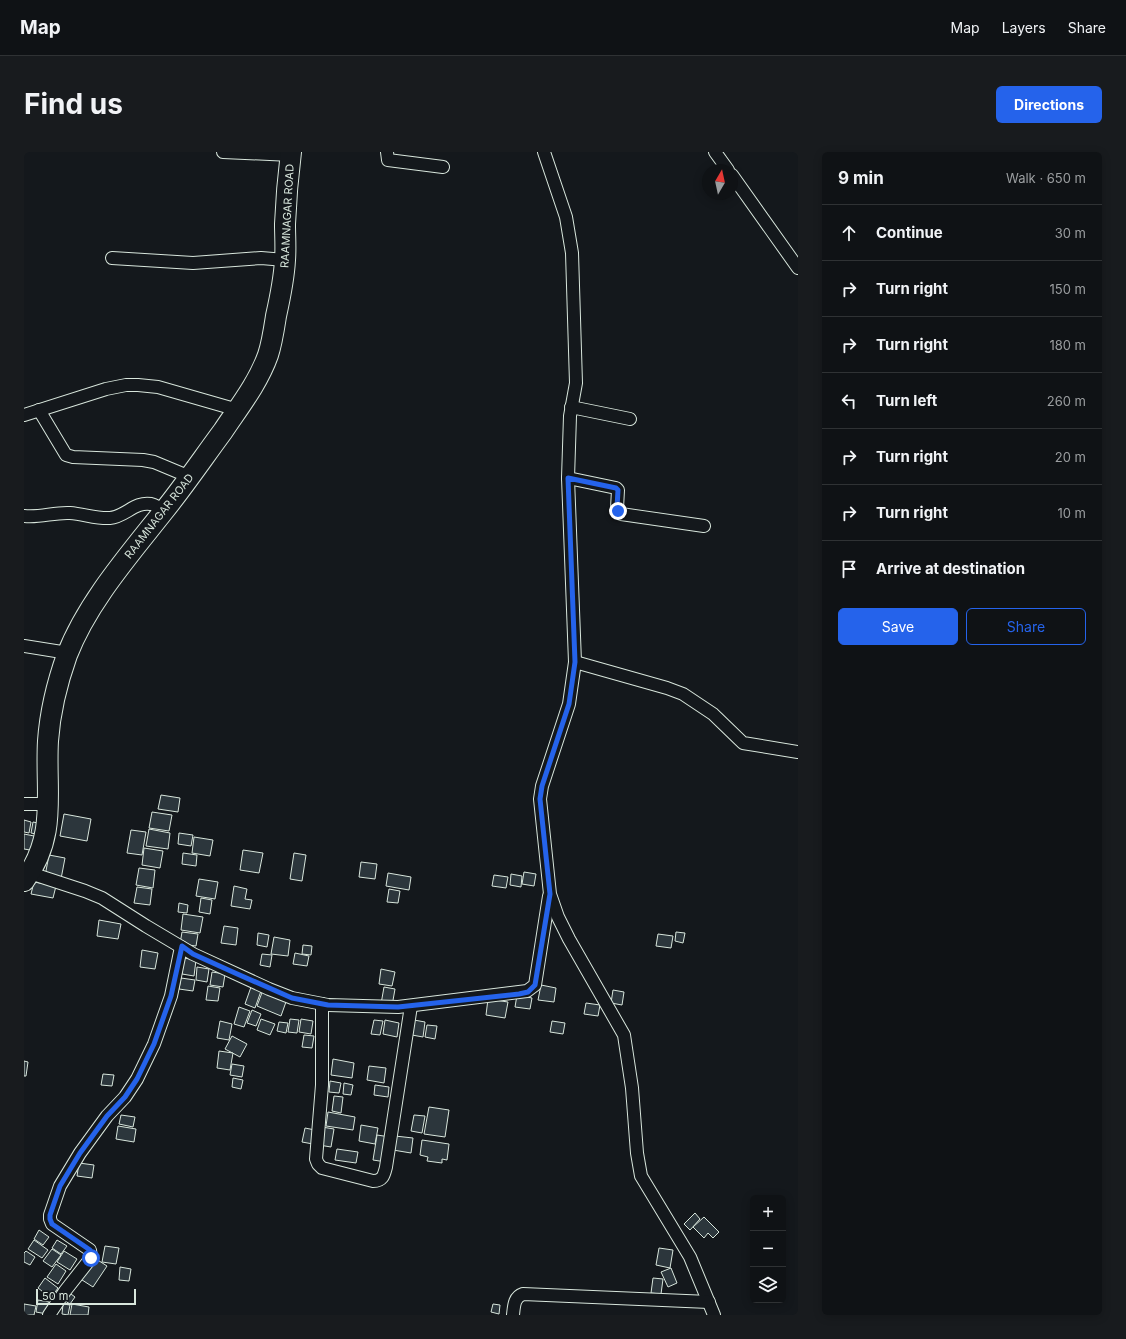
<!DOCTYPE html>
<meta charset="utf-8">
<style>
:root{--surface:#0f1215;--page:#181b1e;--text:#f1f3f6;--muted:#9b9ea0;--line:#2f3234;--accent:#2563eb}
body{margin:0;font-family:Inter,sans-serif;background:var(--page);color:var(--text)}
.controls{position:absolute;right:12px;bottom:12px;display:grid;overflow:hidden;border-radius:6px;box-shadow:0 2px 10px #0003}
.controls button{width:36px;height:36px;display:grid;place-items:center;padding:0;border:0;border-bottom:1px solid var(--line);background:var(--surface);color:var(--text);font:20px sans-serif}
.compass{position:absolute;left:678px;top:12px;width:36px;height:36px;border-radius:50%;background:var(--surface);box-shadow:0 2px 10px #0003;rotate:9deg}
.scale{position:absolute;left:12px;bottom:10px;width:100px;box-sizing:border-box;padding-left:4px;border:2px solid #d8e6dc;border-top:0;font-size:11px;line-height:14px;white-space:nowrap;color:#d8e6dc;-webkit-text-stroke:3px #14181c;paint-order:stroke}
.stop{position:absolute;width:12px;height:12px;margin:-9px;border:3px solid #2563eb;border-radius:50%;background:#fff}
.stop.end{background:#2563eb;border-color:#fff;box-shadow:0 1px 4px #0008}
.list{margin:0;padding:0;list-style:none}
h2{display:flex;justify-content:space-between;align-items:center;height:52px;margin:0;padding:0 16px;font-size:17px}
h2 small{font-size:13px;font-weight:400;color:var(--muted)}
.list li{display:grid;grid-template-columns:26px 1fr auto;gap:12px;align-items:center;box-sizing:border-box;height:56px;padding:0 16px;border-top:1px solid var(--line)}
.list b{display:block;font-size:15px;white-space:nowrap}
.list em{font-size:13px;font-style:normal;color:var(--muted)}
.actions{display:flex;gap:8px;padding:12px 16px}
.actions a{flex:1;padding:9px 0;border:1px solid var(--accent);border-radius:6px;text-align:center;font-size:14px;color:var(--accent)}
.actions .main{background:var(--accent);color:#fff}
.icon{flex:none;width:22px;height:22px;fill:none;stroke:currentColor;stroke-width:2;stroke-linecap:round;stroke-linejoin:round}
.map{position:relative;flex:none;width:774px;height:1163px;overflow:hidden;border-radius:6px}
header{display:flex;align-items:center;gap:24px;box-sizing:border-box;height:56px;padding:0 20px;background:var(--surface);border-bottom:1px solid var(--line)}
header strong{font-size:19px}
nav{display:flex;gap:22px;margin-inline-start:auto;font-size:14px}
.intro{display:flex;align-items:center;justify-content:space-between;box-sizing:border-box;height:96px;padding:0 24px}
h1{margin:0;font-size:28px}
.button{padding:10px 18px;border-radius:6px;background:var(--accent);color:#fff;font-size:14px;font-weight:700}
main{display:flex;gap:24px;padding:0 24px}
aside{flex:1;background:var(--surface);border-radius:6px;box-shadow:0 2px 10px #0003}
.map>svg:first-child{display:block}
</style>
<header>
<strong>Map</strong>
<nav><a>Map</a><a>Layers</a><a>Share</a></nav>
</header>
<div class="intro"><h1>Find us</h1><a class="button">Directions</a></div>
<main>
<div class="map">
<svg width="774" height="1163" viewBox="0 0 774 1163">
<rect width="100%" height="100%" fill="#14181c"/>
<g fill="#2c363c" stroke="#d8e6dc">
<path d="M137,643l19,3 -2,14 -20,-3z"/>
<path d="M128,660l20,3 -3,16 -20,-3z"/>
<path d="M40,662l27,5 -4,22 -27,-5z"/>
<path d="M0,668l7,2 -2,11 -5,-1z"/>
<path d="M9,670l10,2 -2,11 -10,-2z"/>
<path d="M125,677l21,4 -2,16 -22,-3z"/>
<path d="M107,678l15,2 -4,23 -15,-2z"/>
<path d="M155,681l14,2 -2,11 -13,-2z"/>
<path d="M0,682l15,3 -3,14 -12,-2z"/>
<path d="M170,685l19,3 -3,16 -18,-3z"/>
<path d="M120,696l19,3 -3,17 -18,-3z"/>
<path d="M219,698l20,3 -4,20 -19,-3z"/>
<path d="M159,701l14,2 -1,11 -14,-2z"/>
<path d="M270,701l12,2 -4,26 -12,-2z"/>
<path d="M25,703l16,3 -4,21 -16,-3z"/>
<path d="M337,710l16,2 -2,15 -16,-2z"/>
<path d="M115,716l16,2 -2,18 -17,-3z"/>
<path d="M500,720l12,2 -2,12 -12,-2z"/>
<path d="M364,721l23,4 -2,13 -23,-4z"/>
<path d="M487,722l11,2 -1,11 -11,-2z"/>
<path d="M470,723l14,2 -2,11 -14,-2z"/>
<path d="M175,727l19,3 -3,17 -19,-3z"/>
<path d="M10,730l22,4 -3,12 -22,-4z"/>
<path d="M210,734l13,3 -2,10 7,1 -2,9 -19,-3z"/>
<path d="M113,735l15,2 -2,16 -16,-2z"/>
<path d="M365,737l11,2 -2,12 -11,-1z"/>
<path d="M177,746l11,2 -2,14 -11,-2z"/>
<path d="M155,751l9,2 -1,8 -9,-1z"/>
<path d="M159,762l20,3 -3,16 -19,-3z"/>
<path d="M75,768l22,4 -3,15 -21,-3z"/>
<path d="M200,774l14,2 -2,17 -15,-2z"/>
<path d="M158,780l16,2 -2,12 -16,-2z"/>
<path d="M652,780l9,1 -2,10 -8,-2z"/>
<path d="M234,781l11,2 -2,12 -10,-2z"/>
<path d="M634,782l15,2 -2,12 -15,-2z"/>
<path d="M250,785l16,3 -2,16 -17,-2z"/>
<path d="M279,793l9,1 -1,9 -9,-1z"/>
<path d="M118,798l16,3 -3,16 -15,-2z"/>
<path d="M271,801l14,3 -2,10 -14,-2z"/>
<path d="M238,802l10,1 -2,12 -10,-2z"/>
<path d="M160,806l12,2 -2,16 -12,-2z"/>
<path d="M173,815l12,2 -2,13 -11,-2z"/>
<path d="M357,817l14,3 -3,14 -13,-2z"/>
<path d="M188,820l13,2 -2,13 -13,-2z"/>
<path d="M157,826l14,2 -2,11 -14,-2z"/>
<path d="M517,833l15,3 -2,14 -16,-2z"/>
<path d="M184,834l12,2 -2,13 -12,-1z"/>
<path d="M227,835l10,4 -6,17 -10,-4z"/>
<path d="M360,835l11,2 -3,17 -11,-2z"/>
<path d="M239,838l24,9 -6,17 -24,-10z"/>
<path d="M589,838l11,2 -2,13 -11,-2z"/>
<path d="M493,843l15,3 -2,11 -15,-2z"/>
<path d="M464,847l20,3 -3,16 -19,-3z"/>
<path d="M562,851l14,2 -2,11 -14,-2z"/>
<path d="M215,855l11,4 -6,16 -10,-3z"/>
<path d="M228,858l9,4 -5,12 -9,-3z"/>
<path d="M237,867l14,5 -5,11 -13,-5z"/>
<path d="M266,867l9,1 -2,13 -9,-1z"/>
<path d="M277,867l12,2 -2,13 -12,-2z"/>
<path d="M350,868l9,1 -3,14 -9,-1z"/>
<path d="M361,868l14,3 -2,14 -14,-3z"/>
<path d="M390,868l11,2 -2,15 -11,-2z"/>
<path d="M196,869l12,3 -3,16 -12,-2z"/>
<path d="M528,869l13,2 -2,11 -13,-2z"/>
<path d="M255,870l9,1 -2,10 -9,-2z"/>
<path d="M403,873l10,1 -2,13 -10,-2z"/>
<path d="M280,883l10,1 -2,12 -10,-1z"/>
<path d="M208,884l15,8 -7,13 -15,-8z"/>
<path d="M195,899l14,2 -3,17 -13,-2z"/>
<path d="M309,907l21,4 -2,15 -21,-3z"/>
<path d="M0,909l4,1 -2,14h-2z"/>
<path d="M208,912l12,2 -2,11 -12,-2z"/>
<path d="M345,914l17,2 -2,15 -17,-3z"/>
<path d="M79,922l11,1 -2,11 -11,-1z"/>
<path d="M209,926l10,2 -2,9 -9,-2z"/>
<path d="M306,929l11,2 -2,10 -10,-1z"/>
<path d="M320,931l9,2 -2,10 -8,-1z"/>
<path d="M351,933l14,2 -1,10 -14,-2z"/>
<path d="M310,944l9,1 -2,16 -9,-2z"/>
<path d="M405,955l20,3 -4,27 -21,-3z"/>
<path d="M304,960l27,5 -2,13 -27,-4z"/>
<path d="M97,963l14,2 -2,10 -14,-3z"/>
<path d="M390,963l11,1 -3,17 -11,-2z"/>
<path d="M337,973l17,3 -3,16 -16,-3z"/>
<path d="M94,974l18,3 -2,13 -18,-3z"/>
<path d="M298,975l12,2 -3,18 -12,-2z"/>
<path d="M281,976l10,2 -2,14 -11,-2z"/>
<path d="M353,983l13,2 -4,25 -13,-2z"/>
<path d="M371,984l18,2 -2,15 -18,-3z"/>
<path d="M398,988l27,4 -2,16 -5,-1v4l-15,-2 1,-4 -8,-2z"/>
<path d="M313,997l21,3 -2,11 -21,-3z"/>
<path d="M55,1011l15,2 -2,13 -15,-2z"/>
<path d="M671,1061l5,6 -10,11 -6,-6z"/>
<path d="M680,1065l15,15 -6,6 -5,-5 -4,5 -11,-11z"/>
<path d="M15,1078l10,7 -6,8 -9,-6z"/>
<path d="M10,1088l14,10 -6,8 -14,-9z"/>
<path d="M33,1088l10,6 -6,8 -9,-6z"/>
<path d="M81,1094l14,2 -3,16 -14,-2z"/>
<path d="M635,1096l14,2 -3,18 -14,-3z"/>
<path d="M28,1097l9,6 -9,12 -9,-6z"/>
<path d="M2,1099l9,6 -5,8 -6,-3v-9z"/>
<path d="M40,1099l13,8 -7,11 -13,-8z"/>
<path d="M69,1105l14,9 -14,21 -14,-9z"/>
<path d="M32,1112l10,7 -8,13 -11,-7z"/>
<path d="M96,1115l11,2 -2,12 -10,-1z"/>
<path d="M647,1116l6,15 -9,4 -7,-15z"/>
<path d="M21,1126l13,10 -7,10 -13,-10z"/>
<path d="M629,1126l10,1 -2,15 -10,-1z"/>
<path d="M43,1139l8,6 -5,7 -8,-5z"/>
<path d="M14,1148l11,2 -2,12 -11,-2z"/>
<path d="M0,1152l12,2 -2,9h-10z"/>
<path d="M39,1152l7,1 -2,10 -6,-1z"/>
<path d="M48,1152l17,3 -1,8h-18z"/>
<path d="M469,1152l7,1 -1,9 -8,-2z"/>
</g>
<g fill="none" stroke-linecap="round" stroke-linejoin="round">
<defs>
<g id="minor">
<path d="M199,0l68,3"/>
<path d="M363,0l1,8 55,7"/>
<path d="M520,0l22,65 6,36 4,130 -6,33 -2,62 7,184 -6,42 -27,82 -2,13 10,95 8,23 11,22 55,96 8,53 5,65 4,23 49,81 24,58"/>
<path d="M691,0l13,18"/>
<path d="M708,23l66,93"/>
<path d="M88,106l81,5 68,-5 24,2"/>
<path d="M547,255l59,12"/>
<path d="M15,258l27,45 7,2 70,3 11,2 36,15"/>
<path d="M0,263l82,-26 20,-4h12l20,2 80,23"/>
<path d="M544,326l48,10 2,2 -1,18 4,6 83,12"/>
<path d="M0,364c16,2 30,-4 46,-3 14,1 27,6 40,5 15,-1 25,-17 41,-14 4,1 9,4 14,6"/>
<path d="M0,494l44,7"/>
<path d="M551,510l92,26 16,6 30,20 30,29 55,9"/>
<path d="M0,652h24"/>
<path d="M6,721l55,18 17,7 44,28 47,28 76,35 23,9 36,7 70,2 129,-16 8,-6 14,-89"/>
<path d="M298,852v81l-6,74 2,5 4,4 51,13c10,0 11,-6 13,-14l25,-161"/>
<path d="M25,1163l16,-24 26,-33 -1,-8 -38,-26 -2,-5v-4l10,-29 20,-33 27,-37 18,-19 12,-18 17,-35 17,-48 10,-49"/>
<path d="M489,1163c1,-9 1,-18 10,-21l186,8"/>
</g>
<path id="trunk" d="M0,729c34,-46 21,-88 24,-140 2,-29 9,-58 19,-86 20,-52 62,-100 96,-143 21,-26 40,-54 60,-81 16,-24 35,-48 45,-76 4,-12 6,-26 8,-39 4,-18 8,-37 9,-56 1,-12 0,-24 0,-36 1,-24 3,-48 6,-72"/>
</defs>
<use href="#minor" stroke="#d8e6dc" stroke-width="14"/>
<use href="#trunk" stroke="#d8e6dc" stroke-width="22"/>
<use href="#minor" stroke="#14181c" stroke-width="12"/>
<use href="#trunk" stroke="#14181c" stroke-width="20"/>
</g>
<g fill="none" stroke-linecap="round" stroke-linejoin="round">
<path stroke="#2563eb" stroke-width="5" d="M67,1106l-1,-8 -38,-26 -2,-5v-4l10,-29 20,-33 27,-37 18,-19 12,-18 17,-35 17,-48 11,-50 11,8 42,19 57,25 36,7 70,2 121,-13 9,-2 7,-7 15,-91 -10,-95 2,-13 27,-82 6,-42 -7,-184 48,10 2,2 -1,18 1,3"/>
</g>
<g text-anchor="middle" stroke-width="3" stroke-linejoin="round" paint-order="stroke">
<g font-size="11" fill="#d8e6dc" stroke="#14181c">
<text transform="translate(263 64) rotate(-87)" y="4">RAAMNAGAR ROAD</text>
<text transform="translate(135 364) rotate(-52)" y="4">RAAMNAGAR ROAD</text>
</g>
</g>
</svg>
<div class="controls">
<button>+</button>
<button>−</button>
<button><svg class="icon" aria-label="layers" viewBox="0 0 24 24"><path d="M12 4l9 5-9 5-9-5zM3 14l9 5 9-5"/></svg></button>
</div>
<svg class="compass" viewBox="-18 -18 36 36"><path d="M0-13l5 13h-10z" fill="#e53935"/><path d="M0 13l5-13h-10z" fill="#9b9ea0"/></svg>
<div class="scale">50 m</div>
<div class="stop" style="left:67px;top:1106px"></div>
<div class="stop end" style="left:594px;top:359px"></div>
</div>
<aside>
<h2>9 min<small>Walk · 650 m</small></h2>
<ul class="list">
<li><svg class="icon" aria-label="ahead" viewBox="0 0 24 24"><path d="M12 20V5M6 11l6-6 6 6"/></svg><div><b>Continue</b></div><em>30 m</em></li>
<li><svg class="icon" aria-label="right" viewBox="0 0 24 24"><path d="M7 20v-9h11M14 6l5 5-5 5"/></svg><div><b>Turn right</b></div><em>150 m</em></li>
<li><svg class="icon" aria-label="right" viewBox="0 0 24 24"><path d="M7 20v-9h11M14 6l5 5-5 5"/></svg><div><b>Turn right</b></div><em>180 m</em></li>
<li><svg class="icon" aria-label="left" viewBox="0 0 24 24"><path d="M17 20v-9H6M10 6l-5 5 5 5"/></svg><div><b>Turn left</b></div><em>260 m</em></li>
<li><svg class="icon" aria-label="right" viewBox="0 0 24 24"><path d="M7 20v-9h11M14 6l5 5-5 5"/></svg><div><b>Turn right</b></div><em>20 m</em></li>
<li><svg class="icon" aria-label="right" viewBox="0 0 24 24"><path d="M7 20v-9h11M14 6l5 5-5 5"/></svg><div><b>Turn right</b></div><em>10 m</em></li>
<li><svg class="icon" aria-label="arrive" viewBox="0 0 24 24"><path d="M6 21V4h12l-3 4 3 4H6"/></svg><div><b>Arrive at destination</b></div></li>
</ul>
<div class="actions"><a class="main">Save</a><a>Share</a></div>
</aside>
</main>
